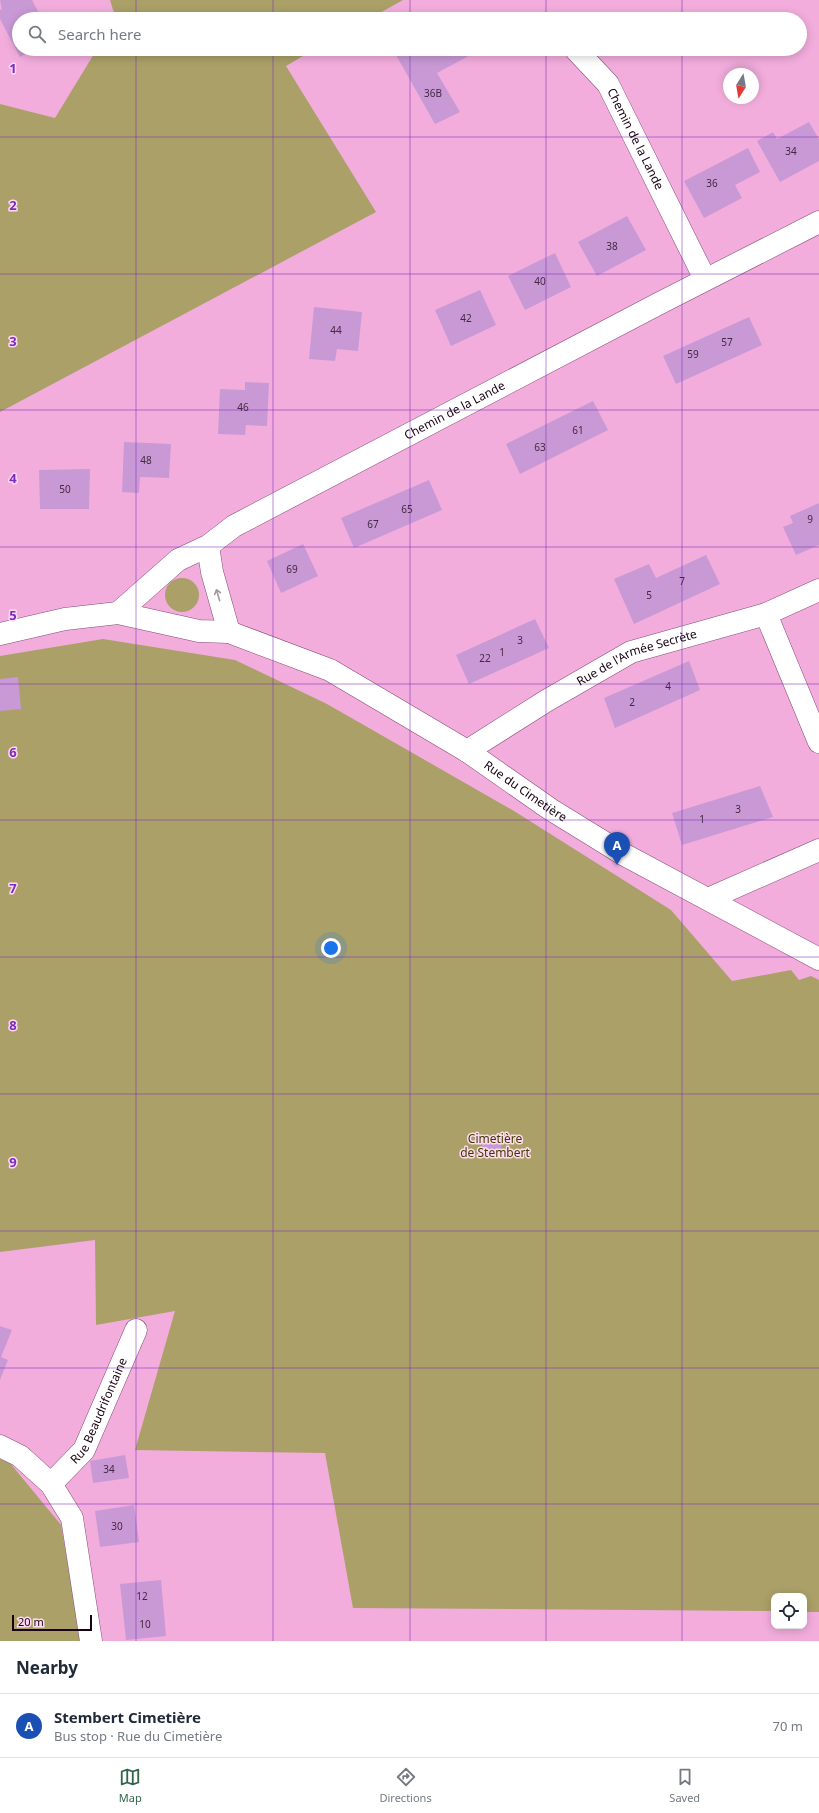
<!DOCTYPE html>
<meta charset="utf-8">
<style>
:root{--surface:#fff;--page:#f2f2f3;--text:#1f2937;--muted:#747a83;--line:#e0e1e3;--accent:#31654a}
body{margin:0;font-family:"Noto Sans",sans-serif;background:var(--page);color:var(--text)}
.controls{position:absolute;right:12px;bottom:12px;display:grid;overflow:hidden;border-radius:8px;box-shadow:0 2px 10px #0003}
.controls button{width:36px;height:36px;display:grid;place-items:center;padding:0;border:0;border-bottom:1px solid var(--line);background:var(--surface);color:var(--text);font:20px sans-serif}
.compass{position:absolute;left:723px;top:68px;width:36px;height:36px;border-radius:50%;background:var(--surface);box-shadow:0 2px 10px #0003;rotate:191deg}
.scale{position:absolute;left:12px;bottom:10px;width:80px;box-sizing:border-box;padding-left:4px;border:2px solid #180312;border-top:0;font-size:11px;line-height:14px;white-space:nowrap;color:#180312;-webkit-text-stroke:3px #fedaf2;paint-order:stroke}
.you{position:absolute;left:331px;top:948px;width:14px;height:14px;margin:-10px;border:3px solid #fff;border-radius:50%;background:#1a73e8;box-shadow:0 0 0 6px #1a73e833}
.badge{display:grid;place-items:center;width:26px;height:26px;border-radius:50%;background:var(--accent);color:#fff;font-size:13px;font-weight:700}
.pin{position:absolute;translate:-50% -33px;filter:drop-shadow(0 1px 2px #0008)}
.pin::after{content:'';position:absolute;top:21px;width:14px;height:12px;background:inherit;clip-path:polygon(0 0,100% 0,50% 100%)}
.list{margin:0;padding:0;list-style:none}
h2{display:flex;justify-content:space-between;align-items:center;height:52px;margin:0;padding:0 16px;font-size:17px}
h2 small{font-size:13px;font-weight:400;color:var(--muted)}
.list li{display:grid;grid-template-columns:26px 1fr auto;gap:12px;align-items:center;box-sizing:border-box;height:64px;padding:0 16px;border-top:1px solid var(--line)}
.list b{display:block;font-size:15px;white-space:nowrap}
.list p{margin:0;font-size:13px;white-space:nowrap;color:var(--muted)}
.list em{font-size:13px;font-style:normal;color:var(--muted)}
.icon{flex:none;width:22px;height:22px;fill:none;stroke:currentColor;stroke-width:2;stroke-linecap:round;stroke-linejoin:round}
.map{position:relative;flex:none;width:819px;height:1641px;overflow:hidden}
.search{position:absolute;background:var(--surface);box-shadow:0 2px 10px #0003;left:12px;right:12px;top:12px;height:44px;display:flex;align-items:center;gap:10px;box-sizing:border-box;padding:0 14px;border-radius:22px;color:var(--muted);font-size:15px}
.sheet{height:116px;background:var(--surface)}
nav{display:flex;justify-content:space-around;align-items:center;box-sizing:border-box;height:56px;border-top:1px solid var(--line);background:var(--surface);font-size:11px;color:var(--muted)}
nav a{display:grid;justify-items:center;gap:2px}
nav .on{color:var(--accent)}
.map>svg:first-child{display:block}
</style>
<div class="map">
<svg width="819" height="1641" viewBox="0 0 819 1641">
<rect width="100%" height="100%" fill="#f2addc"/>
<g fill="#aba068">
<path d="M110,0h293l-34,19h-253z"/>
<path d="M97,49h218l-29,17 90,146 -376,200v-308l55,14z"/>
<circle cx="182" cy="595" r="17"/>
<path d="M103,639l132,21 92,44 187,107 157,99 61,71 59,-11 8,10 12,-4 8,4v632h-15v-16h-30v15l-421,-3 -28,-155 -190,-3 40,-139 -79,14 -1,-85 -95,12v-596z"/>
<path d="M0,1459l10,4 51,62 20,116h-81z"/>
</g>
<g fill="#c999d6">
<path d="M0,0h32l10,19h-23v30h16l-15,8 -20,-38v-9l2,-1z"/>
<path d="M407,49h67l2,3 -39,21 23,39 -25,12 -39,-69z"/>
<path d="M809,122l10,17v22l-39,21 -23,-41 16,-9 4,7z"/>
<path d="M748,148l12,24 -25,13 7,13 -38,20 -20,-37z"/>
<path d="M627,216l19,34 -49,26 -19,-34z"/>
<path d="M555,253l16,34 -46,23 -17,-34z"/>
<path d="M480,290l16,35 -45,21 -16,-36z"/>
<path d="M314,307l48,5 -4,39 -21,-2 -2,12 -26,-2z"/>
<path d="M749,317l13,28 -86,39 -13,-28z"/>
<path d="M245,382l24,1 -2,43 -21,-1 -1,10 -27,-1 2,-45 25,1z"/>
<path d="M593,401l15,29 -88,44 -14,-30z"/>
<path d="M124,442l47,2 -2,34 -29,-1 -1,16 -17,-1z"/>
<path d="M90,469l-1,40h-49l-1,-39z"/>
<path d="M429,480l13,30 -88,38 -13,-30z"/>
<path d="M819,503v42l-23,10 -13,-28 10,-4 -3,-7z"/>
<path d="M303,544l15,32 -37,17 -14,-32z"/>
<path d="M706,555l14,29 -86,40 -20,-45 35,-15 7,14z"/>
<path d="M535,619l14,29 -80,36 -13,-29z"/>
<path d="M689,661l11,29 -85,38 -11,-30z"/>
<path d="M18,677l3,32 -21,2v-32z"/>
<path d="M760,786l13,31 -91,28 -10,-32z"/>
<path d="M499,1134l3,16 -18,4 -4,-16z"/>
<path d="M0,1326l12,4 -11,27 7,3 -8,20z"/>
<path d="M125,1455l4,23 -36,5 -3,-22z"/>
<path d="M134,1505l5,37 -39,5 -5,-36z"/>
<path d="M161,1580l5,56 -40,4 -6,-56z"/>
</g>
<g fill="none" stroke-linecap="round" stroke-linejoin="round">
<defs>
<g id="minor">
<path id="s1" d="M576,50l32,34 97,195"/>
<path d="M208,546l4,26 17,60"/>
<path id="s2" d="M118,613l60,-53 30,-14 26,-20 426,-223 159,-81"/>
<path d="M766,614l53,128"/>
<path id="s3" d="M0,634l65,-15 53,-6 81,18 30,1 101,38 137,81 83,58 73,45 196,105"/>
<path id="s4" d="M467,751l79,-50 85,-49 135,-38 53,-24"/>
<path d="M708,899l111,-49"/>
<path d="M0,1446l20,10 31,28 21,34 19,123"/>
<path id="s5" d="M51,1484l33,-34 52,-120"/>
</g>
</defs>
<use href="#minor" stroke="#884b76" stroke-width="23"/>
<use href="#minor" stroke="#fff" stroke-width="22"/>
</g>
<defs><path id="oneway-shaft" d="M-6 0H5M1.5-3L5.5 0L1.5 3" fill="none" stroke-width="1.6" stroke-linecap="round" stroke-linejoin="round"/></defs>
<use stroke="#a39aa0" href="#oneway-shaft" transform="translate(218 595) rotate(-106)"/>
<path fill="none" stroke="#7b2cbf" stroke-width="1" stroke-opacity="0.55" d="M136,0v19M273,0v19M410,0v19M546,0v19M682,0v19M136,49v1592M273,49v1592M410,49v1592M546,49v1592M682,49v1592M0,137h819M0,274h819M0,410h819M0,547h819M0,684h819M0,820h819M0,957h819M0,1094h819M0,1231h819M0,1368h819M0,1504h819"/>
<g text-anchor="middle" stroke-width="3" stroke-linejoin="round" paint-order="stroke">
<g font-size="10" fill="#442843">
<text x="433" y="97">36B</text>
<text x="791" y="155">34</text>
<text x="712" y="187">36</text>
<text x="612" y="250">38</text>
<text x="540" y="285">40</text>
<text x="466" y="322">42</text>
<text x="336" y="334">44</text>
<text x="727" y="346">57</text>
<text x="693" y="358">59</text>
<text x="243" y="411">46</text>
<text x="578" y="434">61</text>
<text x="540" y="451">63</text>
<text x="146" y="464">48</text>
<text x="65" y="493">50</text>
<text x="407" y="513">65</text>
<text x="810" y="523">9</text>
<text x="373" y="528">67</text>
<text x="292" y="573">69</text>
<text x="682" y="585">7</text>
<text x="649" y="599">5</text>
<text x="520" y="644">3</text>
<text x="502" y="656">1</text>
<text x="485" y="662">22</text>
<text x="668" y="690">4</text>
<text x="632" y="706">2</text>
<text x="738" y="813">3</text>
<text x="702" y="823">1</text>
<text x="109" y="1473">34</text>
<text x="117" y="1530">30</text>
<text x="142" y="1600">12</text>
<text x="145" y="1628">10</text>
</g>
<g font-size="12" fill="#180312" stroke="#fedaf2">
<text dy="4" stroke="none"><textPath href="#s1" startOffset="108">Chemin de la Lande</textPath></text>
<text dy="4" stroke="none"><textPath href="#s2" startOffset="395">Chemin de la Lande</textPath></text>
<text dy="4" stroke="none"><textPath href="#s4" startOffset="195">Rue de l'Armée Secrète</textPath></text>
<text dy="4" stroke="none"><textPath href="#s3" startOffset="571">Rue du Cimetière</textPath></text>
<text dy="4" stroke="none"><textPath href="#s5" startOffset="89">Rue Beaudrifontaine</textPath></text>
</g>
<g font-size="12" fill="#413800" stroke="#fedaf2">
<text x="495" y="1143">Cimetière<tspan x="495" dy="14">de Stembert</tspan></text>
</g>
</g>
<g font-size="13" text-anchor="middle" font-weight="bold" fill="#7b2cbf" stroke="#fedaf2" stroke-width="3" stroke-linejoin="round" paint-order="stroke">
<text x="13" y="73">1</text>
<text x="13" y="210">2</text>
<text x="13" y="346">3</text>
<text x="13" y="483">4</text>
<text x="13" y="620">5</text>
<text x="13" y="757">6</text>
<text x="13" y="893">7</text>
<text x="13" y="1030">8</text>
<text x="13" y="1167">9</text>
</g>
</svg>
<div class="controls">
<button><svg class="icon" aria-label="locate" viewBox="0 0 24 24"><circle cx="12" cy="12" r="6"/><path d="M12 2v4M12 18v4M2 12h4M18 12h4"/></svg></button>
</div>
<svg class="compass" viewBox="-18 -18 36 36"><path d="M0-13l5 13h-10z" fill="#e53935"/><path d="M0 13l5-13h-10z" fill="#747a83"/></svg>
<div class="scale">20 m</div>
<div class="you"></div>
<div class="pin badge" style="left:617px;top:865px;background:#1a4fb4">A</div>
<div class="search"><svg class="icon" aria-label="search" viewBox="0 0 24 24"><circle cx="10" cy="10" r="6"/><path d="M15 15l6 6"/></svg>Search here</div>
</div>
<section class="sheet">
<h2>Nearby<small></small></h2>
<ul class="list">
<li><span class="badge" style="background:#1a4fb4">A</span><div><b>Stembert Cimetière</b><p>Bus stop · Rue du Cimetière</p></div><em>70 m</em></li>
</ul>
</section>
<nav>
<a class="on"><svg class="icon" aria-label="map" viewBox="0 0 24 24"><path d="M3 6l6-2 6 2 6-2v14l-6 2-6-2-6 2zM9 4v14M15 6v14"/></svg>Map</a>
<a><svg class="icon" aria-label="directions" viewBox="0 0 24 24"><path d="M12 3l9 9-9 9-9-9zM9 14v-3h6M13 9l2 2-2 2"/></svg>Directions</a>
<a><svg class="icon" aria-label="saved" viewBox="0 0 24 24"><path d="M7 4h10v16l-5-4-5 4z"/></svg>Saved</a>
</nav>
